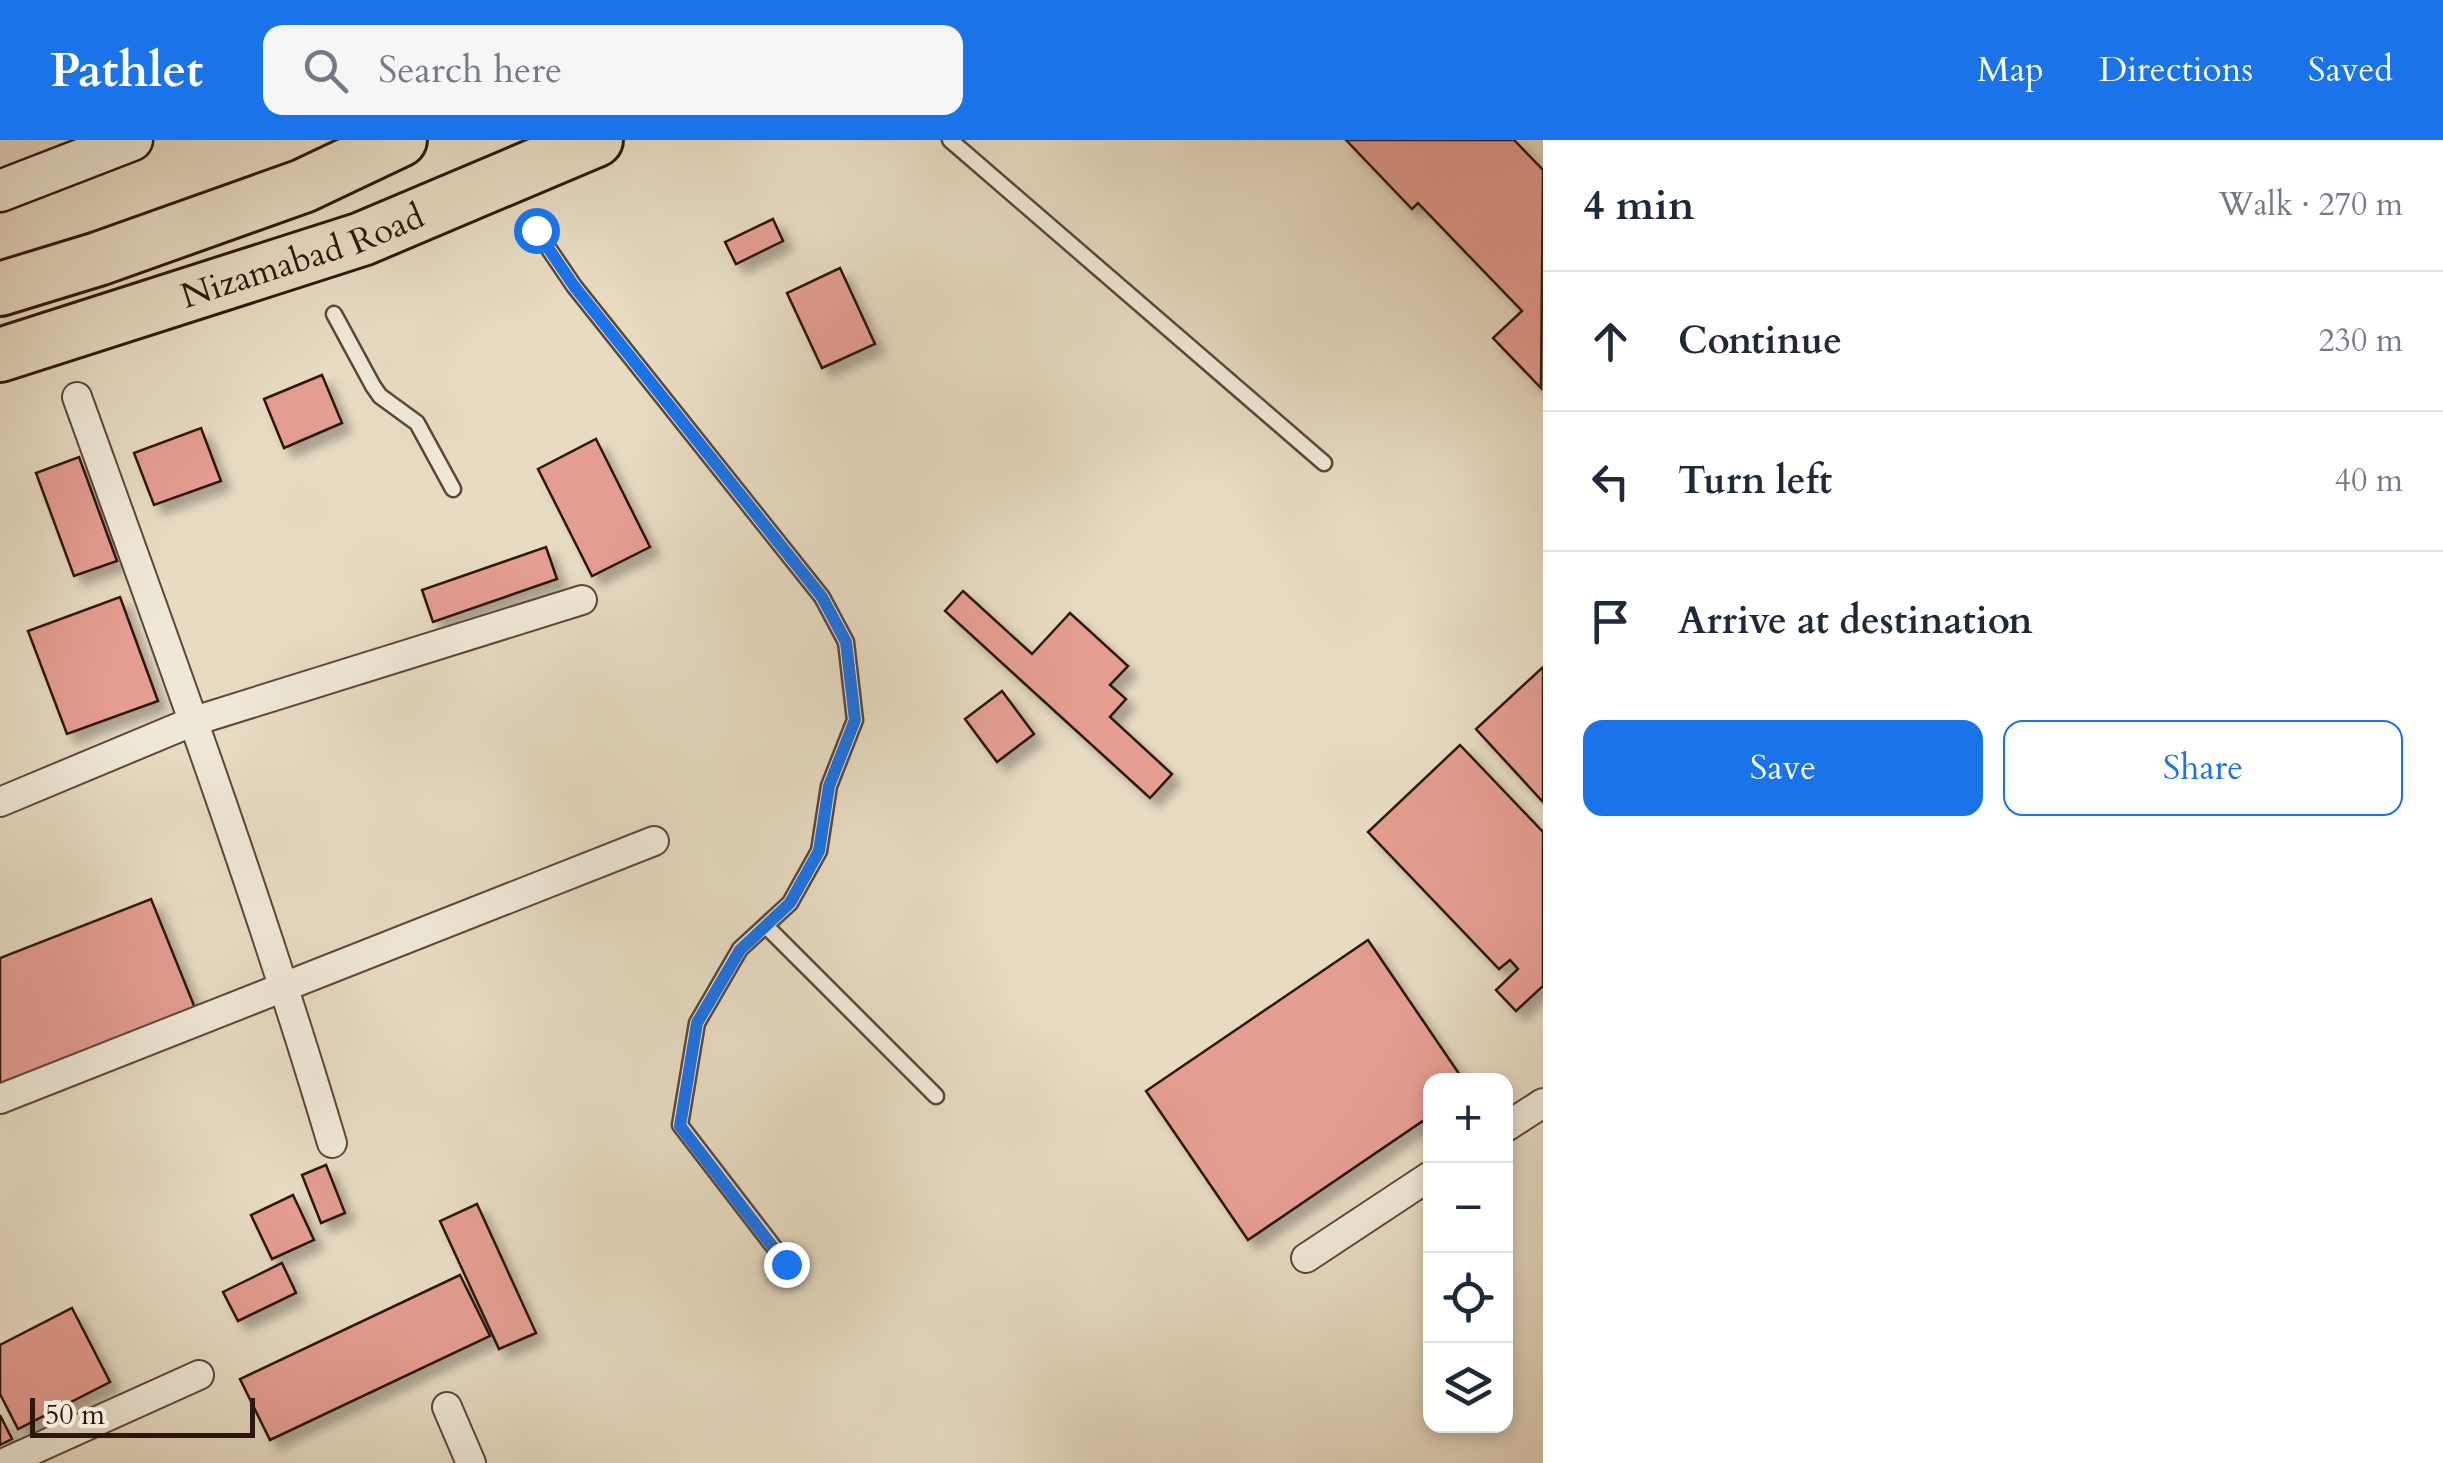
<!DOCTYPE html>
<meta charset="utf-8">
<style>
:root{--surface:#fff;--page:#f6f6f7;--text:#1f2937;--muted:#747a83;--line:#e0e1e3;--accent:#1a73e8}
body{margin:0;font-family:Cardo,serif;background:var(--page);color:var(--text)}
.controls{position:absolute;right:30px;bottom:30px;display:grid;overflow:hidden;border-radius:20px;box-shadow:0 5px 15px #0003}
.controls button{width:90px;height:90px;display:grid;place-items:center;padding:0;border:0;border-bottom:2px solid var(--line);background:var(--surface);color:var(--text);font:50px sans-serif}
.scale{position:absolute;left:30px;bottom:25px;width:225px;box-sizing:border-box;padding-left:10px;border:5px solid #2e160d;border-top:0;font-size:28px;line-height:35px;white-space:nowrap;color:#2e160d;-webkit-text-stroke:8px #efe8d7;paint-order:stroke}
.stop{position:absolute;width:30px;height:30px;margin:-22px;border:8px solid #1a73e8;border-radius:50%;background:#fff}
.stop.end{background:#1a73e8;border-color:#fff;box-shadow:0 2px 10px #0008}
.list{margin:0;padding:0;list-style:none}
h2{display:flex;justify-content:space-between;align-items:center;height:130px;margin:0;padding:0 40px;font-size:42px}
h2 small{font-size:32px;font-weight:400;color:var(--muted)}
.list li{display:grid;grid-template-columns:65px 1fr auto;gap:30px;align-items:center;box-sizing:border-box;height:140px;padding:0 40px;border-top:2px solid var(--line)}
.list b{display:block;font-size:38px;white-space:nowrap}
.list em{font-size:32px;font-style:normal;color:var(--muted)}
.actions{display:flex;gap:20px;padding:30px 40px}
.actions a{flex:1;padding:22px 0;border:2px solid var(--accent);border-radius:20px;text-align:center;font-size:35px;color:var(--accent)}
.actions .main{background:var(--accent);color:#fff}
.icon{flex:none;width:55px;height:55px;fill:none;stroke:currentColor;stroke-width:2;stroke-linecap:round;stroke-linejoin:round}
.map{position:relative;flex:none;width:1543px;height:1323px;overflow:hidden}
header{display:flex;align-items:center;gap:60px;box-sizing:border-box;height:140px;padding:0 50px;background:var(--accent);color:#fff}
header strong{font-size:48px}
nav{display:flex;gap:55px;margin-inline-start:auto;font-size:35px}
.search{width:700px;height:90px;background:var(--page);display:flex;align-items:center;gap:25px;box-sizing:border-box;padding:0 35px;border-radius:20px;color:var(--muted);font-size:38px}
main{display:flex}
aside{flex:1;background:var(--surface)}
.map>svg:first-child{display:block}
</style>
<header>
<strong>Pathlet</strong>
<div class="search"><svg class="icon" aria-label="search" viewBox="0 0 24 24"><circle cx="10" cy="10" r="6"/><path d="M15 15l6 6"/></svg>Search here</div>
<nav><a>Map</a><a>Directions</a><a>Saved</a></nav>
</header>
<main>
<div class="map">
<svg width="1543" height="1323" viewBox="0 0 1543 1323">
<defs>
<filter id="shadow"><feDropShadow dx="9" dy="9" stdDeviation="5" flood-color="#0004"/></filter>
</defs>
<rect width="100%" height="100%" fill="#e7dbc2"/>
<filter id="stains"><feTurbulence type="fractalNoise" baseFrequency=".002" numOctaves="4"/><feColorMatrix values="0 0 0 0 .2 0 0 0 0 .09 0 0 0 0 .02 0 0 0 .5 -.17"/></filter>
<radialGradient id="worn" r=".72"><stop offset=".6" stop-color="#630" stop-opacity="0"/><stop offset="1" stop-color="#630" stop-opacity=".3"/></radialGradient>
<g fill="#e49d90" stroke="#2e160d" stroke-width="2.5" filter="url(#shadow)">
<path d="M1346,0h168l29,30 -2,218 -48,-50 29,-27 -104,-108 -6,6z"/>
<path d="M773,79l10,22 -47,23 -11,-22z"/>
<path d="M840,128l35,76 -53,24 -35,-75z"/>
<path d="M322,235l20,48 -58,25 -20,-49z"/>
<path d="M201,288l20,53 -67,24 -20,-52z"/>
<path d="M596,299l54,108 -58,29 -54,-107z"/>
<path d="M79,317l38,104 -43,15 -38,-103z"/>
<path d="M546,407l11,32 -124,43 -11,-32z"/>
<path d="M963,451l69,63 38,-41 58,53 -18,19 16,14 -16,18 62,57 -22,24 -205,-187z"/>
<path d="M120,457l38,104 -91,33 -39,-103z"/>
<path d="M1543,527v135l-67,-73z"/>
<path d="M1002,551l32,43 -37,28 -32,-43z"/>
<path d="M1460,605l83,87v154l-27,25 -20,-21 22,-21 -8,-9 -11,9 -131,-137z"/>
<path d="M151,759l48,119 -199,78v-138z"/>
<path d="M1368,800l96,141h-34v35l-182,124 -102,-149z"/>
<path d="M326,1025l19,48 -24,10 -19,-48z"/>
<path d="M293,1055l21,45 -42,19 -21,-44z"/>
<path d="M477,1064l59,129 -37,16 -59,-128z"/>
<path d="M282,1123l14,30 -58,28 -15,-29z"/>
<path d="M460,1135l30,61 -220,104 -30,-61z"/>
<path d="M72,1168l38,74 -92,47 -18,-35v-49z"/>
<path d="M0,1275l12,24 -12,6z"/>
</g>
<g fill="none" stroke-linecap="round" stroke-linejoin="round">
<defs>
<g id="lane">
<path d="M950,0l374,323"/>
<path d="M536,90l38,56 248,311 24,45 9,78 -26,66 -10,65 -29,52 -50,46 -43,74 -17,102 107,139"/>
<path d="M334,174l39,72 7,10 37,27 36,66"/>
<path d="M766,786l170,170"/>
</g>
<g id="street">
<path d="M77,257c89,247 180,494 255,746"/>
<path d="M0,662l194,-81 388,-121"/>
<path d="M0,959l654,-258"/>
<path d="M1506,987l37,-24"/>
<path d="M1306,1118l124,-82"/>
<path d="M447,1267l24,56"/>
<path d="M4,1323l195,-88"/>
</g>
<path id="secondary" d="M0,51l132,-51"/>
<g id="highway">
<path d="M0,149l98,-30 205,-73 97,-46"/>
<path id="s1" d="M0,215l362,-116 234,-99"/>
</g>
</defs>
<use href="#lane" stroke="#5c473a" stroke-width="19"/>
<use href="#street" stroke="#5c473a" stroke-width="32"/>
<use href="#secondary" stroke="#2e160d" stroke-width="45"/>
<use href="#highway" stroke="#2e160d" stroke-width="58"/>
<use href="#lane" stroke="#efe8d7" stroke-width="14"/>
<use href="#street" stroke="#efe8d7" stroke-width="28"/>
<use href="#secondary" stroke="#efe8d7" stroke-width="40"/>
<use href="#highway" stroke="#e7dbc2" stroke-width="52"/>
</g>
<g fill="none" stroke-linecap="round" stroke-linejoin="round">
<path stroke="#1a73e8" stroke-width="12" d="M536,90l38,56 248,311 24,45 9,78 -26,66 -10,65 -29,52 -50,47 -43,73 -17,103 106,138"/>
</g>
<g text-anchor="middle" stroke-width="8" stroke-linejoin="round" paint-order="stroke">
<g font-size="35" fill="#2e160d" stroke="#efe8d7">
<text dy="12" stroke="none"><textPath href="#s1" startOffset="318">Nizamabad Road</textPath></text>
</g>
</g>
<rect width="100%" height="100%" filter="url(#stains)"/>
<rect width="100%" height="100%" fill="url(#worn)"/>
</svg>
<div class="controls">
<button>+</button>
<button>−</button>
<button><svg class="icon" aria-label="locate" viewBox="0 0 24 24"><circle cx="12" cy="12" r="6"/><path d="M12 2v4M12 18v4M2 12h4M18 12h4"/></svg></button>
<button><svg class="icon" aria-label="layers" viewBox="0 0 24 24"><path d="M12 4l9 5-9 5-9-5zM3 14l9 5 9-5"/></svg></button>
</div>
<div class="scale">50 m</div>
<div class="stop" style="left:536px;top:90px"></div>
<div class="stop end" style="left:786px;top:1124px"></div>
</div>
<aside>
<h2>4 min<small>Walk · 270 m</small></h2>
<ul class="list">
<li><svg class="icon" aria-label="ahead" viewBox="0 0 24 24"><path d="M12 20V5M6 11l6-6 6 6"/></svg><div><b>Continue</b></div><em>230 m</em></li>
<li><svg class="icon" aria-label="left" viewBox="0 0 24 24"><path d="M17 20v-9H6M10 6l-5 5 5 5"/></svg><div><b>Turn left</b></div><em>40 m</em></li>
<li><svg class="icon" aria-label="arrive" viewBox="0 0 24 24"><path d="M6 21V4h12l-3 4 3 4H6"/></svg><div><b>Arrive at destination</b></div></li>
</ul>
<div class="actions"><a class="main">Save</a><a>Share</a></div>
</aside>
</main>
